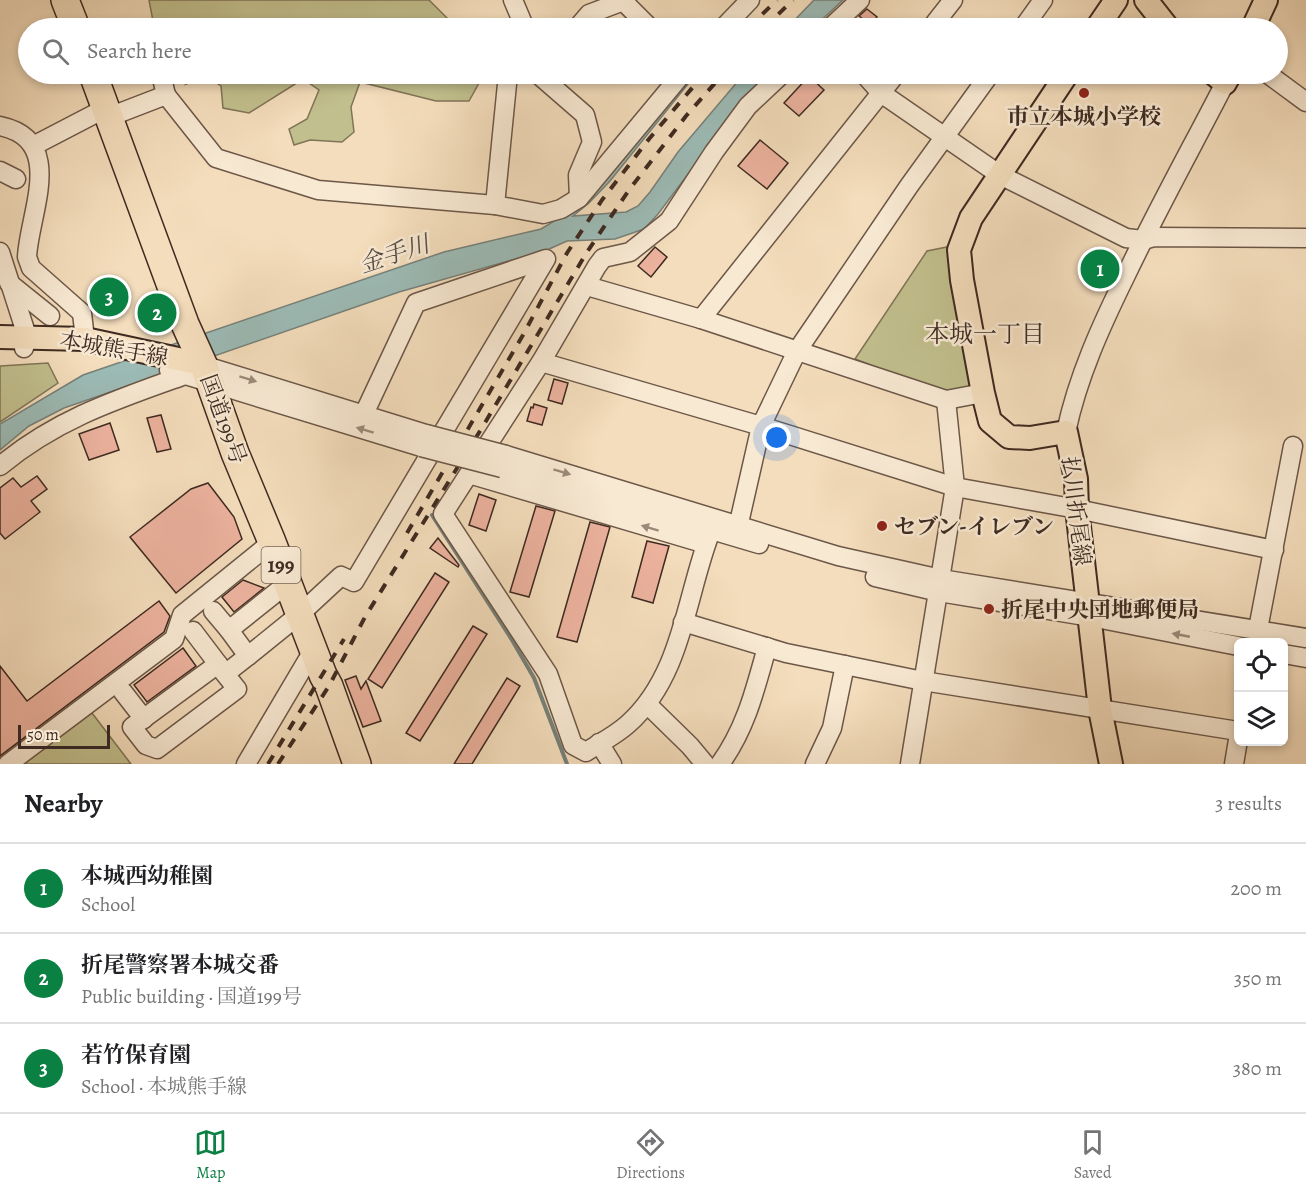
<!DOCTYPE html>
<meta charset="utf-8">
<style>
:root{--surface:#fff;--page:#f6f6f6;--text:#202124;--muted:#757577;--line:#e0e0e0;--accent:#0b8043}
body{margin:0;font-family:Alegreya,"Noto Serif JP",serif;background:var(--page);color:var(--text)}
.controls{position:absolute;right:18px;bottom:18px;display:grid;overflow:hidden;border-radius:9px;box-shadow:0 3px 9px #0003}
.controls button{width:54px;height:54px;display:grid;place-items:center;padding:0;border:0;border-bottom:2px solid var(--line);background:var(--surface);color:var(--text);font:30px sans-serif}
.scale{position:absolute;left:18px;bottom:15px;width:92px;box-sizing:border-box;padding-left:6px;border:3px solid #3e2a21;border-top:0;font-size:16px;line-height:21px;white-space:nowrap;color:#3e2a21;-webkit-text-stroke:4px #f8e9d3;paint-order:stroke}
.you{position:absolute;left:777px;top:438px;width:21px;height:21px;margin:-15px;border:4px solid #fff;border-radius:50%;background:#1a73e8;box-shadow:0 0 0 9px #1a73e833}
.badge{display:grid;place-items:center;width:39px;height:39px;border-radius:50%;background:var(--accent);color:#fff;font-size:20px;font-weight:700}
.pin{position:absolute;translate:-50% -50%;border:3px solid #fff;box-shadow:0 2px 6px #0006}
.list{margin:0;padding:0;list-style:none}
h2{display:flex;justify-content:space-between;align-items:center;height:78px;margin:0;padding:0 24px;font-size:26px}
h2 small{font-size:20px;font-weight:400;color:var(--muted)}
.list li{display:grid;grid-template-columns:39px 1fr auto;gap:18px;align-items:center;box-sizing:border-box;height:90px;padding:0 24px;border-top:2px solid var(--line)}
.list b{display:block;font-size:22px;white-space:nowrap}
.list p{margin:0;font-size:20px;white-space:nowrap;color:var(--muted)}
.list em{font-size:20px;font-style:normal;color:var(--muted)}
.icon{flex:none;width:33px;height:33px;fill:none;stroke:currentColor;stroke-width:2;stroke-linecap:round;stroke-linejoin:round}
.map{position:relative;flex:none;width:1306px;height:764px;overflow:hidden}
.search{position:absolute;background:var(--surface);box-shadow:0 3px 9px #0003;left:18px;right:18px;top:18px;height:66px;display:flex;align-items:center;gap:15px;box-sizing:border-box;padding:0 21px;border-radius:33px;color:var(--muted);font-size:22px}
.sheet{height:348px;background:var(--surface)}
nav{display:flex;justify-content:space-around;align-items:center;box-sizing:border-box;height:84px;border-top:2px solid var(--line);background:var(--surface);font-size:16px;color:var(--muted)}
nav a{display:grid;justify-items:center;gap:3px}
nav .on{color:var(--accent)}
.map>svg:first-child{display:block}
</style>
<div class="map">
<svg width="1306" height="764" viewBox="0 0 1306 764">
<rect width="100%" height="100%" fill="#f4ddbc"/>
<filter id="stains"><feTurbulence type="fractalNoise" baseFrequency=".00333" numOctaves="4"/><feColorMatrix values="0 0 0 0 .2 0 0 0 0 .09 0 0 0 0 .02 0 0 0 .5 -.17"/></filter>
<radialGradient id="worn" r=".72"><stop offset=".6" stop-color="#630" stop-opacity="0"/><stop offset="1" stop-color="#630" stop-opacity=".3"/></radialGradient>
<g fill="#c1bf8d" stroke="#807457" stroke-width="1.5">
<path d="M149,0h280l28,28h-295l-9,-7z"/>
<path d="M193,74h291l-15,27h-33l-76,-19 -9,25 3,25 -12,10 -32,-2 -16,5 -5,-16 18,-10 12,-29 -16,-11 -54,34 -26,-5 -2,-22 -15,-10 -20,8z"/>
<path d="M952,246l24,140 -31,8 -90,-35 72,-108z"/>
<path d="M48,363l10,20 -58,39v-56z"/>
<path d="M92,713l39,51h-109z"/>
</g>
<g fill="#9cbbb6" stroke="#76817a" stroke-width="1.5">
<path d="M814,0h29l-30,28h-26z"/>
<path d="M690,74h6l-86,107 -21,22 -16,13 53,-4 12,-6 12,-14 28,-40 66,-78h29l-54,59 -61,81 -14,15 -29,10 -48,2 -20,9 -148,42 -335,116 -35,18 -29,24v-26l83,-49 361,-123 97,-23 25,-15z"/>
</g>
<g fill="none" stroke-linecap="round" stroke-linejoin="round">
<path stroke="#76817a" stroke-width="4" d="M432,515l80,125 22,38 33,86"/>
</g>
<g fill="#ecb29e" stroke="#3e2a21" stroke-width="1.5">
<path d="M867,9l10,8 -6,8 -12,-9z"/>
<path d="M809,76l15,14 -25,26 -15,-13z"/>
<path d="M760,140l28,23 -21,26 -29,-23z"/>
<path d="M655,247l12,10 -16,20 -13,-11z"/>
<path d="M554,379l14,4 -6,21 -14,-4z"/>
<path d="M534,404l13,4 -5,17 -15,-4 4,-14 2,1z"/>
<path d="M161,415l10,34 -14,3 -10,-34z"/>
<path d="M110,423l9,27 -30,10 -10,-26z"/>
<path d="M37,476l10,13 -16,12 9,11 -35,27 -5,-6v-45l13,-10 8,9z"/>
<path d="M208,483l26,34 8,22 -66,54 -46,-56 61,-48z"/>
<path d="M479,494l17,6 -10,31 -17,-6z"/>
<path d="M536,506l19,5 -26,86 -19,-5z"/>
<path d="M590,522l20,5 -33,115 -20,-5z"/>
<path d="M438,538l21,27 -1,2 -28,-19z"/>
<path d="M647,541l22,5 -16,57 -21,-6z"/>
<path d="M435,573l14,9 -67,106 -14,-9z"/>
<path d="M243,580l21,8 -30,24 -12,-15z"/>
<path d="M159,601l11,15 -6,16 -164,124v-90l27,35z"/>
<path d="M473,626l14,8 -67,107 -14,-8z"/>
<path d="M183,648l13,18 -49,36 -13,-17z"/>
<path d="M356,676l5,13 5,-8 15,40 -18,6 -18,-47z"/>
<path d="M507,678l13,8 -48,78h-18z"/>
</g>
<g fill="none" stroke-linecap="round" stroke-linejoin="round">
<defs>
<g id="minor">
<path d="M513,0l11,26 -1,2"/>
<path d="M622,0l28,28"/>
<path d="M577,28l12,-14 37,-14"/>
<path d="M723,28l27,-28"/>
<path d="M830,28l30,-28"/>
<path d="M931,28l22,-28"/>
<path d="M1023,28l20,-28"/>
<path d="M161,74l5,21"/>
<path d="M540,74l-1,1 46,40 7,27 -14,33 1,23"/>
<path d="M864,74l17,19 119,82 126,63 17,2 11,-3 152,1"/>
<path d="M1268,74l38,28"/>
<path d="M109,117l57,-22 50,63 102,32 177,15 48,9 18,-5 18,-11 103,-124"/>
<path d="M0,126c67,14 29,87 27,131l4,11 51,45 3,26"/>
<path d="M33,146l73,-38"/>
<path d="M0,171l16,8"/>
<path d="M495,205l13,-131"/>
<path d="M0,252l27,84 -3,12"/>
<path d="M9,283l41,33"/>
<path d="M587,286l114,33 245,81 9,87 -45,277"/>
<path d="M701,319l195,-245"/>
<path d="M541,362l220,64 194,61 122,22 197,41"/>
<path d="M196,363l230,71"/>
<path d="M169,370l252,77"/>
<path d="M946,400l37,-7"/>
<path d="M1066,432c12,-56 35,-106 60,-157 31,-65 66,-128 99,-192"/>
<path d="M506,455l332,101 103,23 365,59"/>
<path d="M0,466c58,-48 118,-67 188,-92"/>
<path d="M502,468l257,76"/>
<path d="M469,474l237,70"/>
<path d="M711,531c-25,63 -28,144 -83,193 -12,11 -28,19 -42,28l-13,-7 -25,-71 -105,-160 98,-152 56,-96 6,-8 27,-6 39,-31 45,-69 34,-46 34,-32"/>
<path d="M736,536l25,-110 36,-75 112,-165 81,-112"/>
<path d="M875,577l64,15 152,25 147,29"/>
<path d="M213,611l16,19 59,-47"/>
<path d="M683,622l103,31 137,28 315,50"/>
<path d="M1258,629l35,-183"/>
<path d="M229,630l19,26 52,-42 41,-38 13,6 192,-323 -130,44 -52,111"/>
<path d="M193,631l25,33"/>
<path d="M1284,654l22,4"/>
<path d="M225,674l-7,-10 -86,63 14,18 11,4 80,-60 -12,-15 23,-18"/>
<path d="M123,692l21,27"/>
<path d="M647,704l43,42 15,18"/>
<path d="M599,743l13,21"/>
<path d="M8,764l166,-125 8,-24 90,-73"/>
<path d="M246,764l68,-115"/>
<path d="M720,764c26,-36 35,-74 47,-117"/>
<path d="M815,764l17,-36 13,-63"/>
<path d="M1234,764l4,-24"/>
</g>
<g id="major">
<path d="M1146,0l22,28"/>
<path d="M1097,28l19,-28"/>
<path d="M1253,28l13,-28"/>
<path d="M1067,74l-96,144 -12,32 3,30 21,113 7,28 19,16 21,1 36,-6 10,47 1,30 23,200 11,55"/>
<path d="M1214,74l11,9 5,-9"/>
<path d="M0,337l85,2 107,23"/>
</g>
<g id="highway">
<path d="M65,0l11,28"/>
<path d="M93,74l92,250 19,42 31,87 37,89 51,133 6,11 28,78"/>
</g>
</defs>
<use href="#minor" stroke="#6c5748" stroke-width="21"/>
<use href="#major" stroke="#3e2a21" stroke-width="26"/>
<use href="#highway" stroke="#3e2a21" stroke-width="30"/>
<use href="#minor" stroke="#f8e9d3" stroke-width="18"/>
<use href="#major" stroke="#f4ddbc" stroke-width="22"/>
<use href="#highway" stroke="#f4ddbc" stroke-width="27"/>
<g stroke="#3e2a21" stroke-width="4" stroke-dasharray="10 10" stroke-linecap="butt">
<path d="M748,28l29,-28"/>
<path d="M764,28l29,-28"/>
<path d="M407,533l116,-198 44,-82 35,-53 47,-61 55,-65"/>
<path d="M268,764l76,-125"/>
<path d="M278,764l51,-78 36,-69 115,-186 107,-179 42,-62 57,-74 37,-42"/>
</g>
<defs>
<g id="minor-bridge">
<path d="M426,434l80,21"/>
<path d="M421,447l81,21"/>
</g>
</defs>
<use href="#minor-bridge" stroke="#6c5748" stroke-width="21" stroke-linecap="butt"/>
<use href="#minor-bridge" stroke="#f8e9d3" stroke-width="18"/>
</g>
<defs><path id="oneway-solid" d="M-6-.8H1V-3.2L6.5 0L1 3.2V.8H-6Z" transform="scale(1.5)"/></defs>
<g fill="#9b8a7a">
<use href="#oneway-solid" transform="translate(248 379) rotate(17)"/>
<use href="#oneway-solid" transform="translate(365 430) rotate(-163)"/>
<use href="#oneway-solid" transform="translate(562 472) rotate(17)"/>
<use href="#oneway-solid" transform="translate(650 528) rotate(-163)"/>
<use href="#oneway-solid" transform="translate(1181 635) rotate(-169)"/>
</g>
<g fill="#8f2418" stroke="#f8e9d3" stroke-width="2">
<circle cx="1084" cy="93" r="6"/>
<circle cx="882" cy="526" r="6"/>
<circle cx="989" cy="609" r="6"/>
</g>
<g text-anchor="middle" stroke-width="5" stroke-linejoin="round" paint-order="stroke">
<rect fill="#f8e9d3" stroke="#766356" stroke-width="1.5" x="261.5" y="547" width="39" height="36" rx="4.5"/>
<g font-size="21" font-weight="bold" fill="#3e2a21">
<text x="281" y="572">199</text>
</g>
<g font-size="22" font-weight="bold" fill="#3e2a21" stroke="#f8e9d3" text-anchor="start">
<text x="1084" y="124" text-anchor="middle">市立本城小学校</text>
<text x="894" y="534">セブン-イレブン</text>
<text x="1001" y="617">折尾中央団地郵便局</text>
</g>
<g font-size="22" fill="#3e2a21" stroke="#f8e9d3">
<text transform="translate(114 348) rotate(10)" y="8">本城熊手線</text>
<text transform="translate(224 419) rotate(70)" y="8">国道199号</text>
<text transform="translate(1077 511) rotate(83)" y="8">払川折尾線</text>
</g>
<g font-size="24" font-style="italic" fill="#564e46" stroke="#f8e9d3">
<text transform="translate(394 254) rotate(-18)" y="8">金手川</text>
</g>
<g font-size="24" fill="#3e2a21" stroke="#f8e9d3">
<text x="985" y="342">本城一丁目</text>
</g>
</g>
<rect width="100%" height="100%" filter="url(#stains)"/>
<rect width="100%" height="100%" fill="url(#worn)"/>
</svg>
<div class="controls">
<button><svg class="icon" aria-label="locate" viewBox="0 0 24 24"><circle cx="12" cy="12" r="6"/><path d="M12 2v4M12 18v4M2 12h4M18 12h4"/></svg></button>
<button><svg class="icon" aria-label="layers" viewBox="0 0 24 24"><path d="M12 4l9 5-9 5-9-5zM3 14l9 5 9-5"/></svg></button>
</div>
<div class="scale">50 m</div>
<div class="you"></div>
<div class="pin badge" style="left:1100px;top:269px">1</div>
<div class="pin badge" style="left:157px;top:313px">2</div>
<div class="pin badge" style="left:109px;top:297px">3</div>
<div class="search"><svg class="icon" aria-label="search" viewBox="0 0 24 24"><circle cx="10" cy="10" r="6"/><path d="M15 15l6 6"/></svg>Search here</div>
</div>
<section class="sheet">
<h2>Nearby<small>3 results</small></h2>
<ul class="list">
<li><span class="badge">1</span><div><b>本城西幼稚園</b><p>School</p></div><em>200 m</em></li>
<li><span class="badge">2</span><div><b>折尾警察署本城交番</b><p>Public building · 国道199号</p></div><em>350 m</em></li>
<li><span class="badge">3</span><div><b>若竹保育園</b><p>School · 本城熊手線</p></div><em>380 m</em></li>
</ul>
</section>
<nav>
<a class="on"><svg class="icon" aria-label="map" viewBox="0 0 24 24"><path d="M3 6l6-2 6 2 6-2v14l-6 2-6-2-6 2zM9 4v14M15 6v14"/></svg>Map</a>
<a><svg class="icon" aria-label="directions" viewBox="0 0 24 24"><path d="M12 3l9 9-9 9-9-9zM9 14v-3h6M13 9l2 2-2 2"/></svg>Directions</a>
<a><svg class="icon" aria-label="saved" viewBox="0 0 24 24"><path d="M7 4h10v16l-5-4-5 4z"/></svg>Saved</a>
</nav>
